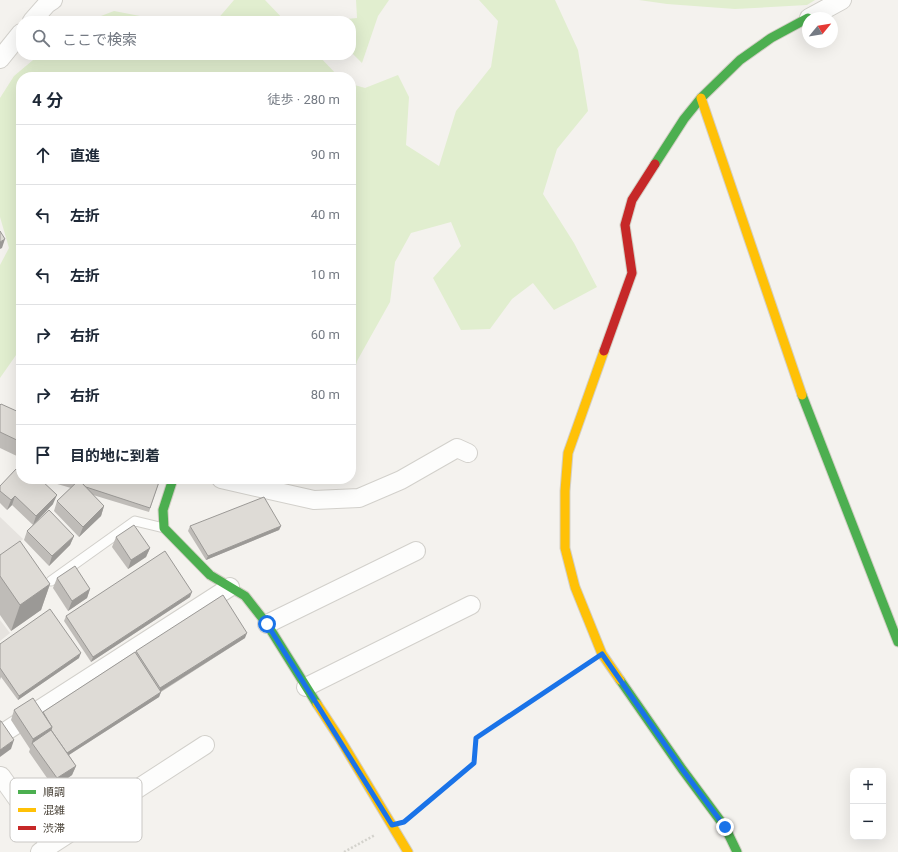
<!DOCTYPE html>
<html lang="ja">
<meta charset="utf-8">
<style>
:root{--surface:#fff;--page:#f6f6f7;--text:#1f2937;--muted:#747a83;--line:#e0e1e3}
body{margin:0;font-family:Roboto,"Noto Sans JP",sans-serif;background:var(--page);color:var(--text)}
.controls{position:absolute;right:12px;bottom:12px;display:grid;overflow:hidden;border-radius:8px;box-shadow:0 4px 16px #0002}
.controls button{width:36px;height:36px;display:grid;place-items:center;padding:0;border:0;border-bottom:1px solid var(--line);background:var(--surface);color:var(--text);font:20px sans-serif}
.compass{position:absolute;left:802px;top:12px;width:36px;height:36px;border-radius:50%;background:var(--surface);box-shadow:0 4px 16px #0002;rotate:60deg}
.stop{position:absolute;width:12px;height:12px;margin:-9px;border:3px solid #1a73e8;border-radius:50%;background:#fff}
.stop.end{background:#1a73e8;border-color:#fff;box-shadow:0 1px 4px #0008}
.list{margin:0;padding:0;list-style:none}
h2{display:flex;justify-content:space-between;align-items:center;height:52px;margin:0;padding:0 16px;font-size:17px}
h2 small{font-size:13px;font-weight:400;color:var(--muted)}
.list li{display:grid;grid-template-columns:26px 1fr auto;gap:12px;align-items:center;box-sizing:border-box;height:60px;padding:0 16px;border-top:1px solid var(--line)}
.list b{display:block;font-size:15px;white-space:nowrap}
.list em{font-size:13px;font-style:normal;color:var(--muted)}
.icon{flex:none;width:22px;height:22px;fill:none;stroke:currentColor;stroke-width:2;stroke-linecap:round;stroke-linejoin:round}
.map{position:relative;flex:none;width:898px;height:852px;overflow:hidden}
.search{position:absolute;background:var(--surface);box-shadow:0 4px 16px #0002;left:16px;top:16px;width:340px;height:44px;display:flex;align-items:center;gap:10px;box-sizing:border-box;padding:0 14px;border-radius:16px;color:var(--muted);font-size:15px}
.panel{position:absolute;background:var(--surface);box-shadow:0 4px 16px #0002;left:16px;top:72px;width:340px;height:412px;border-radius:16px}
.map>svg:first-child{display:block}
</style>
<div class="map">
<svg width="898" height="852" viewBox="0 0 898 852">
<rect width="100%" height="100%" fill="#f4f2ee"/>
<g fill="#e1eecf">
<path d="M234,0h31l20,21h-71h2z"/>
<path d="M356,0h33l-11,16 -16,47 -11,-11v-31h-25l31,-3z"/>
<path d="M479,0h76l23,50 10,61 -31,38 -14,45 31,49 23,44 -43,23 -21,-27 -21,16 -22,30 -29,1 -28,-52 28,-32 -10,-24 -40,11 -16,29 -5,40 -33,59 -6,25v-302l14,4 33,-13 11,22 -3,48 33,21 17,-55 35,-44 7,-46z"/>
<path d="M639,0h176l-8,5 -72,4 -68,-5z"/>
<path d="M114,11l52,10h-78z"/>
<path d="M39,55h279l21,22h-318v271l-21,30v-113l9,-17 -9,-31v-119l14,-22z"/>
</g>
<g fill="#e6e3df">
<path d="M0,517l23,22 -23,22z"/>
<path d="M0,620l10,13 -10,8z"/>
</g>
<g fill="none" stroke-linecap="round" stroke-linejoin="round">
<defs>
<path id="lane" d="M51,581l84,-60 29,7"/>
<g id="street">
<path d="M809,18l33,-18"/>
<path d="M32,21l15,-17 6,-4"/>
<path d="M0,59l21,-26"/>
<path d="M221,479l93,21 45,-2 42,-18 56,-32 11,5"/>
<path d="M267,624l149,-73"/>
<path d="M306,687l165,-82"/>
<path d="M0,735l230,-148"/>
<path d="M1,776l49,69"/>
<path d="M40,852l165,-107"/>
</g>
<g id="fast">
<path d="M655,164l29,-45 17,-21 39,-38 31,-22 37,-20"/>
<path d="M802,395l96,247"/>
<path d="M173,479l-10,31 1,18 46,47 35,21 22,28 50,80"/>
<path d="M620,680l62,89 43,58 12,25"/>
</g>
<g id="slow">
<path d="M701,98l101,297"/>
<path d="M604,351l-36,102 -3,38v57l10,39 27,67 18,26"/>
<path d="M317,704l23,35 68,113"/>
</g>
<path id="jam" d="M604,351l28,-78 -7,-48 7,-25 23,-36"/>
</defs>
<use href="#lane" stroke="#d2d0cb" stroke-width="11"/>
<use href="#street" stroke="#d2d0cb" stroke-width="20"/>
<use href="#fast" stroke="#d3cfc5" stroke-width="11"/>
<use href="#slow" stroke="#d3cfc5" stroke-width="11"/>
<use href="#jam" stroke="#d3cfc5" stroke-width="11"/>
<g stroke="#d3d2cc" stroke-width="2.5" stroke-dasharray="2 2" stroke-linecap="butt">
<path d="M409,817l65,-54 2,-25 110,-73"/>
<path d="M344,852l31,-17"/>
</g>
<use href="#lane" stroke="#fdfdfc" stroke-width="9"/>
<use href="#street" stroke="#fdfdfc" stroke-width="18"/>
<use href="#fast" stroke="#4caf50" stroke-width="9"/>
<use href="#slow" stroke="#ffc107" stroke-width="9"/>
<use href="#jam" stroke="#c62828" stroke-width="9"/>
</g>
<g fill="#bfbcb8">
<path d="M0,405l21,8v45l-21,-10z"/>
<path d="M48,479h112l-11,33 -56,-17 11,11 -3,10 -22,21 -25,-26 3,-10 14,-13 -24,-7z"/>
<path d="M0,486l53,18 -14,15 35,17 -4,9 -21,21 -25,-26 3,-9 6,-6 -21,-20 -5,5 -7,-7z"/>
<path d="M190,526h91l-2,4 -73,30 -18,-29z"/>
<path d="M116,537l34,11 -4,9 -18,12 -16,-22z"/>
<path d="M0,555l50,29 -9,26 -30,21 -11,-16z"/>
<path d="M57,578l33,11 -3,9 -19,13 -15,-23z"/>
<path d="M190,597l-99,65 -27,-41 2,-5z"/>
<path d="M245,638l-84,54 -2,5 -90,58 7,11 -4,9 -18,13 -25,-36 1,-3 -19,-29 3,-10 29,2 92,-60 1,-1z"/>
<path d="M0,644l79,14 -61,42 -17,-23 -1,3z"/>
</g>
<g fill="#9b9996">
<path d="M5,239l-3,9 -2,1v-7z"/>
<path d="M57,495l-4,9 -20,21 3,-9z"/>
<path d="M15,496l-3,9 -5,5 4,-10z"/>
<path d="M104,506l-3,10 -22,21 4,-10z"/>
<path d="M281,526l-2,4 -73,30 2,-4z"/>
<path d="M74,536l-4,9 -21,21 3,-10z"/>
<path d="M150,548l-4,9 -18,12 3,-9z"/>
<path d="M50,584l-9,26 -30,21 9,-26z"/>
<path d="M90,589l-3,9 -19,13 4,-10z"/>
<path d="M192,592l-2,5 -99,65 2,-5z"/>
<path d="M247,633l-2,5 -87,55 2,-5z"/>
<path d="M81,653l-2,5 -61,42 1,-4z"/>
<path d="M161,692l-2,5 -95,61 2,-5z"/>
<path d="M52,727l-3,9 -17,7 -2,6 3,-10z"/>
<path d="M14,740l-3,9 -11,8v-7z"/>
<path d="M76,766l-4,9 -18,13 3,-10z"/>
</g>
<g fill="#dedbd6" stroke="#9b9996">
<path d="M0,231l5,8 -5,3z"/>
<path d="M1,404l20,9v29l-21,-10v-27z"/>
<path d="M16,469l5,5v5h19l17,16 -21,21 -21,-20 -4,4 -11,-9v-5z"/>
<path d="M59,479h101l-10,29 -64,-21 -7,-7 -4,4z"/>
<path d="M79,480l25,26 -21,21 -26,-26z"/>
<path d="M264,497l17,29 -73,30 -18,-30z"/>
<path d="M49,510l25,26 -22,20 -25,-25z"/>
<path d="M134,525l16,23 -19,12 -15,-23z"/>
<path d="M20,541l30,43 -30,21 -20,-29v-21z"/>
<path d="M165,551l27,41 -99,65 -27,-41z"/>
<path d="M75,566l15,23 -18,12 -15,-23z"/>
<path d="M223,595l24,38 -87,55 -24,-37z"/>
<path d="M50,609l31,44 -62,43 -19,-28v-24z"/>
<path d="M135,652l26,40 -94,61 -16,-23 1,-3 -9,-15z"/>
<path d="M33,698l19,29 -19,12 -19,-29z"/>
<path d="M0,721h1l13,19 -14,10z"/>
<path d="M51,730l25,36 -19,12 -25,-35z"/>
</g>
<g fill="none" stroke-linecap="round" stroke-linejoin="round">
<path stroke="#1a73e8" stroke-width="5" d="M267,624c41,67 84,134 125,201l12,-3 70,-59 2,-25 126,-84 80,115 43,58"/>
</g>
<rect x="10" y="778" width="132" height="64" rx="6" fill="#fff" stroke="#c9c7c4" stroke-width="1"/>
<rect x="18" y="790" width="18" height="4" fill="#4caf50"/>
<rect x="18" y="808" width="18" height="4" fill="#ffc107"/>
<rect x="18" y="826" width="18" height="4" fill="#c62828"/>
<g font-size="11" fill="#4b4439">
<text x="43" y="796">順調</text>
<text x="43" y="814">混雑</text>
<text x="43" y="832">渋滞</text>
</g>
</svg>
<div class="controls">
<button>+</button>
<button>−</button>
</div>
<svg class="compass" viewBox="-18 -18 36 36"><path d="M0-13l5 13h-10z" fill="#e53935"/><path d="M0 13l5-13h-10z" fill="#747a83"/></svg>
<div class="stop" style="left:267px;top:624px"></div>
<div class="stop end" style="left:725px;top:827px"></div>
<div class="search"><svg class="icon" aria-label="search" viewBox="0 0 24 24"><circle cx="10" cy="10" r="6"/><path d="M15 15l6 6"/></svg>ここで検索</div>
<section class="panel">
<h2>4 分<small>徒歩 · 280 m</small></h2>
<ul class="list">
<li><svg class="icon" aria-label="ahead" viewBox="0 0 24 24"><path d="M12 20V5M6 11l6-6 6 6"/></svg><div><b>直進</b></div><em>90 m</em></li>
<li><svg class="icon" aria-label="left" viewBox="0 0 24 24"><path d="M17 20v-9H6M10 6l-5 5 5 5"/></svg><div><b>左折</b></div><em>40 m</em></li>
<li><svg class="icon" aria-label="left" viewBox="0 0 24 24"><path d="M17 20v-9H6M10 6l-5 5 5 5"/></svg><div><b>左折</b></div><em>10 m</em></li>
<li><svg class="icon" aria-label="right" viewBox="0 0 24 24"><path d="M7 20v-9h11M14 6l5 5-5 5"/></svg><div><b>右折</b></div><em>60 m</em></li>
<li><svg class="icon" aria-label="right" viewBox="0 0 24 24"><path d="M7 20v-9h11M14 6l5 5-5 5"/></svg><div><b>右折</b></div><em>80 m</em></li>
<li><svg class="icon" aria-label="arrive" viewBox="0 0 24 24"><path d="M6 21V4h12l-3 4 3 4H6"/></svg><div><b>目的地に到着</b></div></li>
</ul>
</section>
</div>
